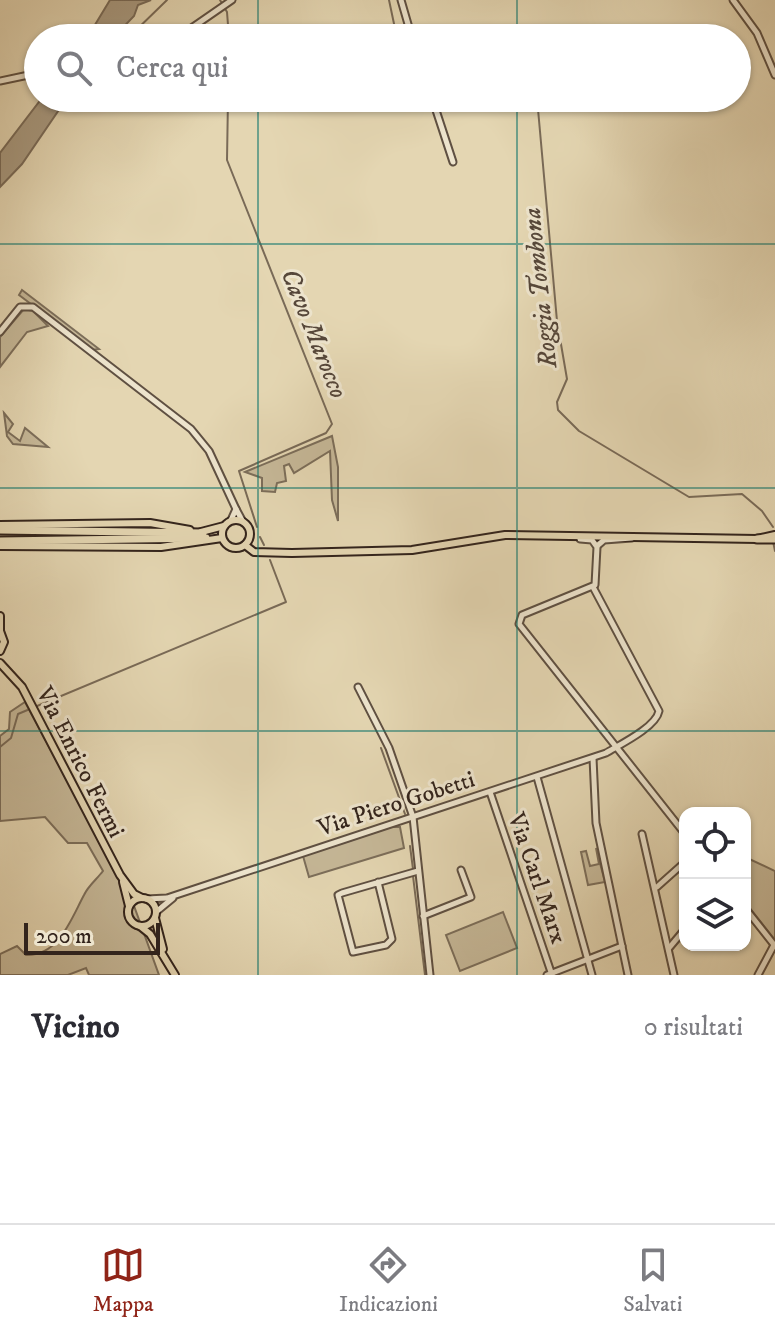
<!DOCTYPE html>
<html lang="it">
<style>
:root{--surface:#fff;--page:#f2f2f3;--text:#2b2b33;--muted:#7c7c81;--line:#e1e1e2;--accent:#8f2418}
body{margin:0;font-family:"IM FELL DW Pica",serif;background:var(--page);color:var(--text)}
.controls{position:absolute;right:24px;bottom:24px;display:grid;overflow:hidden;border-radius:16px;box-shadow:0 2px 6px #0004}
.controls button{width:72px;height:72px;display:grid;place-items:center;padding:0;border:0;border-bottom:2px solid var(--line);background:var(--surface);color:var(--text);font:40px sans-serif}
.scale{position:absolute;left:24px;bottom:20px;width:136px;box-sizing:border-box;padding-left:8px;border:4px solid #33241c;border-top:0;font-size:22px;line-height:28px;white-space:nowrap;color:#33241c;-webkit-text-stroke:6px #ede4cd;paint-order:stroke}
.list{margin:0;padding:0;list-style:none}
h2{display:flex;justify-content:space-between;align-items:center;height:104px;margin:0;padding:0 32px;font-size:34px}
h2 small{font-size:26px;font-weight:400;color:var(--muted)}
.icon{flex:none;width:44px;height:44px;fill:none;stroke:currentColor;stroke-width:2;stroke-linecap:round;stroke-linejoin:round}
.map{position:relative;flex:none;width:775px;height:975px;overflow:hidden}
.search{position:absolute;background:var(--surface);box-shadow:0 2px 6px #0004;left:24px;right:24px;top:24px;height:88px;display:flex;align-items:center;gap:20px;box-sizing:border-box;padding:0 28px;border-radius:44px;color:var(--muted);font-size:30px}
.sheet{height:248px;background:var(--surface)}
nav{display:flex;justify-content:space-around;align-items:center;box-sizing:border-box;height:112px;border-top:2px solid var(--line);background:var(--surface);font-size:22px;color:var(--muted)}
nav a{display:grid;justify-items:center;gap:4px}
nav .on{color:var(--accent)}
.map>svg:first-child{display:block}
</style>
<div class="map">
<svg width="775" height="975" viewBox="0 0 775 975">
<rect width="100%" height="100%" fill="#e4d6b2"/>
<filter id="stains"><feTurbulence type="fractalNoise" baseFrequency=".0025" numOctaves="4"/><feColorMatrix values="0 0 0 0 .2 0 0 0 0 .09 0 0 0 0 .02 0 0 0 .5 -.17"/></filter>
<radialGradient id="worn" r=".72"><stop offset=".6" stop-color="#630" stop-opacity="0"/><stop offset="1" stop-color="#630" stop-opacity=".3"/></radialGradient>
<g fill="#c6b898" stroke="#7c6e5a" stroke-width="2">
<path d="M22,290l77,59 -7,1 -73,-55z"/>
<path d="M24,309l9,2 15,15 -21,6 -27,35v-30z"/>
<path d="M4,413l9,11 -5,8 12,9 5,-13 23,19 -35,-3 -6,-8z"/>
<path d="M332,436l6,31v54l-6,-21 -2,-49 -36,22 -5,-9 -5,2 2,15 -9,2 -2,9 -13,-1v-13l-17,-6z"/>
<path d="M25,702l109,204 25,69h-70l-3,-7 -18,7h-68v-21l17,-8 9,9c33,1 45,-36 58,-60 4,-9 13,-16 19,-24l-16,-28h-19l-23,-26 -45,4v-85l9,-7 1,-17z"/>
<path d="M391,827h9l4,21 -95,29 -6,-21z"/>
<path d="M596,848l9,34 -17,3 -7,-33 5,-1 4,15 9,-2z"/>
<path d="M745,857l30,14v69l-30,-38z"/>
<path d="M503,912l14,36 -57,23 -14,-36z"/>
</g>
<g fill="#a8997f" stroke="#796a57" stroke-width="2">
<path d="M110,0h41l-13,5 -4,11 -21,22h-26z"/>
<path d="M42,98h25l-45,66 -22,23v-34z"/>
</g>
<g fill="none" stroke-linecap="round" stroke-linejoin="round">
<g stroke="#796a57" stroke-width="2">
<path d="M220,0l7,12 2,26"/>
<path d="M389,0l8,38"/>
<path d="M128,38l39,-38"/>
<path d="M228,98l-1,62 105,264 -6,9 -87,38 18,56"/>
<path d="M537,98l20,223 10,58 -10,23 1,8 21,21 110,66 53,-3 20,17 11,16"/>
<path d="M260,537l4,8"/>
<path d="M773,541l2,10"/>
<path d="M0,747l11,-9 7,-24 268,-112 -16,-42"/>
<path d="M381,748l24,66"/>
<path d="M410,846l3,23"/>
<path d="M413,876l12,99"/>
</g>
<defs>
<g id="minor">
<path d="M401,0l11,38"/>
<path d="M733,0l24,33 18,42"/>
<path d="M177,38l55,-38"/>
<path d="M0,81l38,-8"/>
<path d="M432,98l21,64"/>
<path d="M0,332l20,-25h13l158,122 18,22 27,58"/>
<path d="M231,520l5,-11 7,13"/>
<path d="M580,539l12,1 5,7 -2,38 -73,30 -3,9 166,210"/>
<path d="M597,546l7,-6 28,-2"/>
<path d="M358,687l31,61 24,69 17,158"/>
<path d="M593,758l3,65 32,152"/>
<path d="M537,777l55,198"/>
<path d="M490,792l62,183"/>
<path d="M642,834l32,141"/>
<path d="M378,882l14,57 -6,6 -33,7 -15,-57 4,-2 76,-22"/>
<path d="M657,887l28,-25"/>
<path d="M146,899l21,-1 439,-145c15,-9 50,-26 53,-42l-66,-124"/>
<path d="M745,908l30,38"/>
<path d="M156,912l17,-14"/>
<path d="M423,916l48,-19 -10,-27"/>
<path d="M669,948l16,-19"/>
<path d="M547,975l75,-29"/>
<path d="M758,975l16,-30"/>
</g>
<g id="major">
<circle cx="236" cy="534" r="14"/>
<path d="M0,525l150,-2 40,7"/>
<path d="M201,532l23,-6"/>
<path d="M245,545l9,7 38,1 120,-3 93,-15 252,4 18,-4"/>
<path d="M0,546l161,1 61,-9"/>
<path d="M0,616v14"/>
<path d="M0,631l4,11 -4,9"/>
<path d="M0,663l22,24 98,188 14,19 8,4"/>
<path d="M123,882l6,24"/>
<circle cx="142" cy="912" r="14"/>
<path d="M155,918l8,31"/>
<path d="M140,926l10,8 25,41"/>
</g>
<g id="highway">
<path d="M0,530l203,3"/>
<path d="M757,539h18"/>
<path d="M0,541l206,-3"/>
</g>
</defs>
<use href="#minor" stroke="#5f5042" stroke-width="9"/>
<use href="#major" stroke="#33241c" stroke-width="10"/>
<use href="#highway" stroke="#33241c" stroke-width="11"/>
<use href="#minor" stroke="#ede4cd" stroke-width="5"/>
<use href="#major" stroke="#e4d6b2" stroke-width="6"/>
<use href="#highway" stroke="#e4d6b2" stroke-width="7"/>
</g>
<path fill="none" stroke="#0f766e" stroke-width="2" stroke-opacity="0.55" d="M258,0v38M517,0v38M258,98v877M517,98v877M0,244h775M0,488h775M0,731h775"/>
<g text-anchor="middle" stroke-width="6" stroke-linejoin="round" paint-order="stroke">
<g font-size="24" fill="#33241c" stroke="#ede4cd">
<text transform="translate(81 762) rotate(63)" y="8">Via Enrico Fermi</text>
<text transform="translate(396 803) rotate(-18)" y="8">Via Piero Gobetti</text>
<text transform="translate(538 878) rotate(71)" y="8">Via Carl Marx</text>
</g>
<g font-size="26" font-style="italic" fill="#56473a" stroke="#ede4cd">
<text transform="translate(539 288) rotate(-96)" y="9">Roggia Tombona</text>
<text transform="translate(315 333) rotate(68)" y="9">Cavo Marocco</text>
</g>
</g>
<rect width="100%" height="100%" filter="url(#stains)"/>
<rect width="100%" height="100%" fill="url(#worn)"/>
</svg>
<div class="controls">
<button><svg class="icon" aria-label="locate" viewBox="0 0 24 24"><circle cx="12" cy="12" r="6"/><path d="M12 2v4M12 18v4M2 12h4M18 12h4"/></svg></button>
<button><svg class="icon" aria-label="layers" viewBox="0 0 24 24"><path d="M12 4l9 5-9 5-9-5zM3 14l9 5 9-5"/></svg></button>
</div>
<div class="scale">200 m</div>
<div class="search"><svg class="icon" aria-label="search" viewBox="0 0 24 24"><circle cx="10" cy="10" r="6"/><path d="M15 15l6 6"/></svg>Cerca qui</div>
</div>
<section class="sheet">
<h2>Vicino<small>0 risultati</small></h2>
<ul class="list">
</ul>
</section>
<nav>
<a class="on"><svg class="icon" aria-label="map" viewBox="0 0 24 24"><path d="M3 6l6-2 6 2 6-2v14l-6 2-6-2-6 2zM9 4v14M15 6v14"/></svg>Mappa</a>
<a><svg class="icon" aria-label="directions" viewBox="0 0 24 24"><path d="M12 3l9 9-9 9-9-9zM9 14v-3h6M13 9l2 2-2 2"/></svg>Indicazioni</a>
<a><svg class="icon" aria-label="saved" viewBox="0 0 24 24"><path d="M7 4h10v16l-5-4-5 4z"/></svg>Salvati</a>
</nav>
